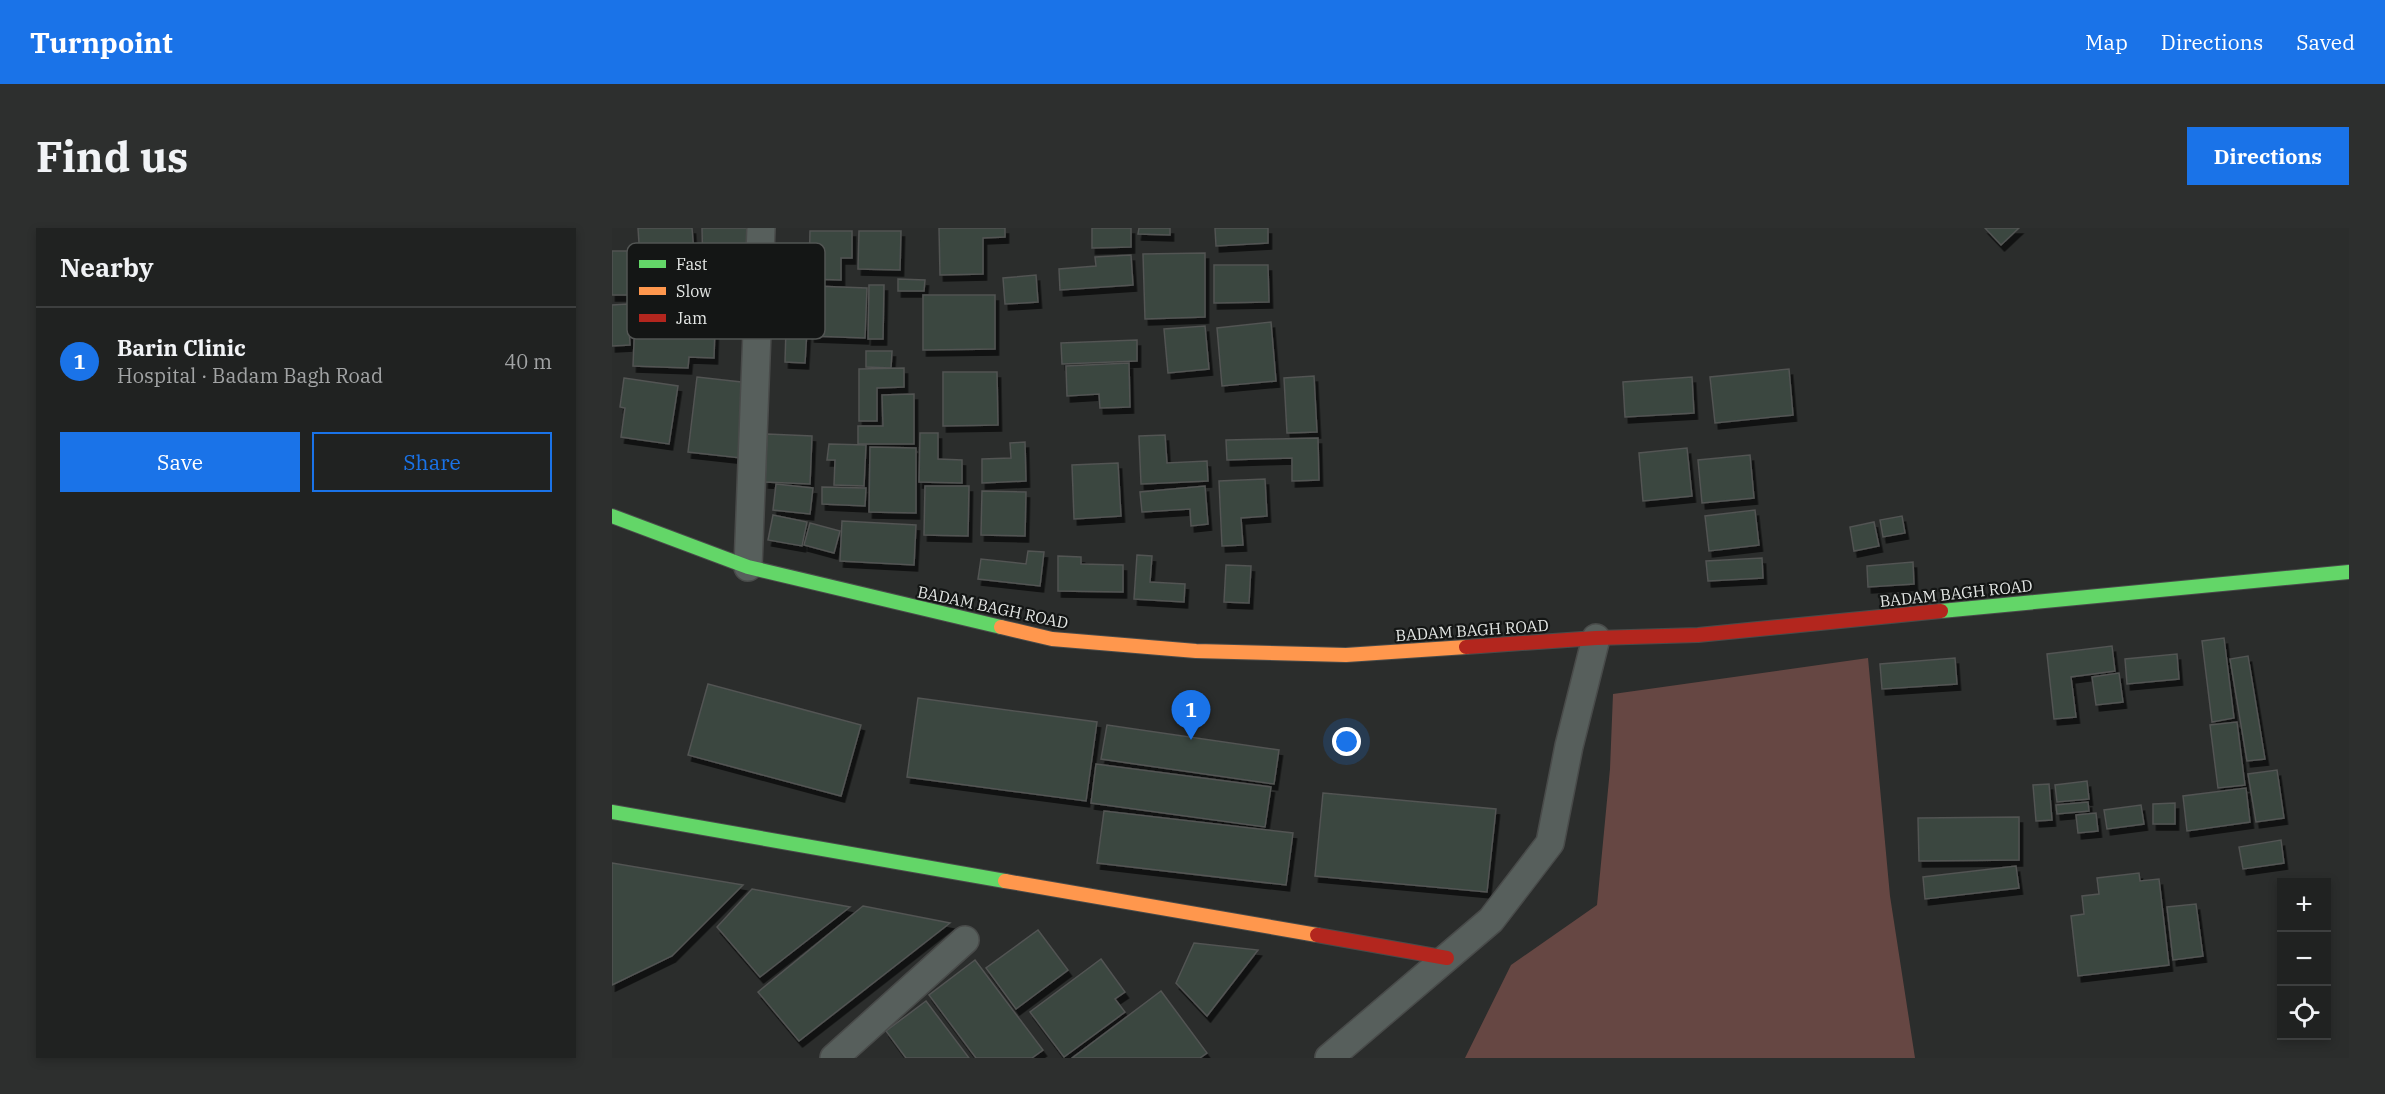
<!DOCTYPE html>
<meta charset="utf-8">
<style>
:root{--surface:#202221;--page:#2d2f2e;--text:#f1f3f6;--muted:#a2a4a5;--line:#3d3f3f;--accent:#1a73e8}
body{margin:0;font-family:"IBM Plex Serif",serif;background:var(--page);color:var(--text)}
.controls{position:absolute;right:18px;bottom:18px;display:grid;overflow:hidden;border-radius:0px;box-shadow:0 3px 9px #0003}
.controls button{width:54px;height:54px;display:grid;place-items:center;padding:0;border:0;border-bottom:2px solid var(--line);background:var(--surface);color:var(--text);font:30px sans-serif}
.you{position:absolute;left:735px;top:514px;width:21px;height:21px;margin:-15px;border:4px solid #fff;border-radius:50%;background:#1a73e8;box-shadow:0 0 0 9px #1a73e833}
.badge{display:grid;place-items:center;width:39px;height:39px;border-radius:50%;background:var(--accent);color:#fff;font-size:20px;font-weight:700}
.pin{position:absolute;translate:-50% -50px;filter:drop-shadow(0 2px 3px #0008)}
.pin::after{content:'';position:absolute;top:32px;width:21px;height:18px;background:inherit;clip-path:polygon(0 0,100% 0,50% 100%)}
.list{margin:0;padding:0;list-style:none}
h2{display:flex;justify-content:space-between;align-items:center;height:78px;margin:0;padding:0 24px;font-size:26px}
h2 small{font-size:20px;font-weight:400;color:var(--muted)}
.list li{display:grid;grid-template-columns:39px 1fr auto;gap:18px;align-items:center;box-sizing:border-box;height:108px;padding:0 24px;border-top:2px solid var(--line)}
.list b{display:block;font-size:22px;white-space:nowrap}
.list p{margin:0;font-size:20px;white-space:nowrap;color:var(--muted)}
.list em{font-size:20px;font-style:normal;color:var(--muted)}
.actions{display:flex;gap:12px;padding:18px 24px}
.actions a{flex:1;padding:14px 0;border:2px solid var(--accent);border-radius:0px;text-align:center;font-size:21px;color:var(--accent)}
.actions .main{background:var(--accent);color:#fff}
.icon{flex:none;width:33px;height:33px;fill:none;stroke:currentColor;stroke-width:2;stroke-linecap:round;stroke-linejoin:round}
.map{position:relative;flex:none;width:1737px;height:830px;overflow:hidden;border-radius:0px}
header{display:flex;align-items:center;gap:36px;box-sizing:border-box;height:84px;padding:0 30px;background:var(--accent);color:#fff}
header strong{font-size:28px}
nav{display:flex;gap:33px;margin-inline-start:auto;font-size:21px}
.intro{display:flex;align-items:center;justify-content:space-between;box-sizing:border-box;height:144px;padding:0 36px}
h1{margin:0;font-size:42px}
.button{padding:15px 27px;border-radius:0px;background:var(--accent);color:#fff;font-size:21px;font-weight:700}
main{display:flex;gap:36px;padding:0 36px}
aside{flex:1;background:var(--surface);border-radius:0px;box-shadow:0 3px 9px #0003}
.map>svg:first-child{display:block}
</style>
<header>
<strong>Turnpoint</strong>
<nav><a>Map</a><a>Directions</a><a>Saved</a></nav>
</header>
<div class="intro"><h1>Find us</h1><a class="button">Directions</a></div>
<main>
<aside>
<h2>Nearby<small></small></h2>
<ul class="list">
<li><span class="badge">1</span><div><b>Barin Clinic</b><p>Hospital · Badam Bagh Road</p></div><em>40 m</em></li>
</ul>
<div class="actions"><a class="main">Save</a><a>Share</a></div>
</aside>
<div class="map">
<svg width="1737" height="830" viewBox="0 0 1737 830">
<defs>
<filter id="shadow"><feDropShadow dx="3.5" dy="6" stdDeviation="0" flood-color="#0009"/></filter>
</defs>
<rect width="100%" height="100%" fill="#2b2d2c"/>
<path fill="#664743" d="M1256,430l22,238 25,162h-450l46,-93 86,-60 13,-136 3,-75z"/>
<g fill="#3a4641" stroke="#525453" stroke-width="1.5" filter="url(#shadow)">
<path d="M26,0h54l2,25 -54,5z"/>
<path d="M90,0h46l2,81 -46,1z"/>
<path d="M327,0h66v9l-22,1v36l-43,1z"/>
<path d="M480,0h39v19l-39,1z"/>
<path d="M527,0h31v7l-32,-1z"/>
<path d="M603,0h53v15l-52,3z"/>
<path d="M1373,0h34l-18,17z"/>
<path d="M198,3h42v27h-11v22l-32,-1z"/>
<path d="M247,3h42l-1,39 -42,-1z"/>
<rect x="0" y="23" width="16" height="44"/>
<path d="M593,25v64l-60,2 -2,-65z"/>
<path d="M519,27l2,30 -73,5 -1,-21 37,-3 -1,-9z"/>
<path d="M602,37h54l1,37 -55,1z"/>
<path d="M424,47l2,27 -33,2 -2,-26z"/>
<path d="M286,51l27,1 -1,11h-26z"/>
<path d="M257,57h15l-1,54h-15z"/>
<path d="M201,58l54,2 -2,50 -54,-2z"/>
<path d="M311,67h72v54l-72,1z"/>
<path d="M16,76l2,41 -18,1v-41z"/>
<path d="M23,90l16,1v6l64,2 -1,31 -25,-1 -1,11 -55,-2z"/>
<path d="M659,94l5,59 -54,5 -5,-58z"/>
<path d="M593,98l4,43 -41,4 -4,-44z"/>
<path d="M174,101l21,1 -2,33 -20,-1z"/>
<path d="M525,112v21l-75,3 -1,-21z"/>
<path d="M254,123h26l-1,17 -25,-1z"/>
<path d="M517,135l1,44 -30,1 -1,-14 -32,2 -1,-30z"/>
<path d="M292,140v19l-27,1v33h-18v-52z"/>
<path d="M1177,141l4,46 -78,8 -5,-46z"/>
<path d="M331,144h54l1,53 -55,1z"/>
<path d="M702,148l3,56 -30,1 -3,-55z"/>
<path d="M85,149l53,6 -9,75 -53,-6z"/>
<path d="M1080,149l2,36 -69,4 -2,-35z"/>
<path d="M12,150l54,8 -9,58 -48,-7 4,-29 -5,-1z"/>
<path d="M302,166v50h-56v-18h25l-1,-31z"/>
<path d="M308,205h18v26l24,1v23l-43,-1z"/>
<path d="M155,206l45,2 -2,48 -45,-2z"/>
<path d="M553,207l2,28 40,-2 1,20 -67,3 -2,-48z"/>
<path d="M706,210l1,42 -27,1v-23l-65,2 -1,-20z"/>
<path d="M413,214l1,39 -44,2v-24l29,-1 -1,-15z"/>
<path d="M217,216l37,1 -2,41 -30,-1 1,-25h-8z"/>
<path d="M258,219l46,1v65l-47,-1z"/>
<path d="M1075,220l5,48 -49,5 -4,-48z"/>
<path d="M1138,227l4,43 -52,5 -4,-43z"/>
<path d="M506,235l3,53 -47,3 -2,-54z"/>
<path d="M653,251l2,37 -26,2 2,27 -21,1 -3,-65z"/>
<path d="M164,256l37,4 -3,26 -37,-4z"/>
<path d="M313,258h44l-1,50 -44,-1z"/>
<path d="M593,258l3,38 -17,2 -1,-17 -48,3 -2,-20z"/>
<path d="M210,259l44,1 -1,18 -43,-2z"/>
<path d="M370,263l44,1 -1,44 -44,-1z"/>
<path d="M1143,282l4,35 -50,6 -4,-35z"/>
<path d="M161,287l34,7 -5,24 -34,-6z"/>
<path d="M1290,288l3,17 -22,4 -3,-17z"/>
<path d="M230,293l74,4 -2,40 -74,-4z"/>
<path d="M1262,294l5,24 -25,5 -4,-24z"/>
<path d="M198,295l30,8 -6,22 -30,-8z"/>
<path d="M416,323l16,1 -4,34 -62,-7 3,-20 45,5z"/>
<path d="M525,327l15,1 -2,26 35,2 -1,18 -50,-3z"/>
<path d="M446,328l23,1v7l42,1v27l-65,-1z"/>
<path d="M1150,330l1,20 -55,3 -2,-20z"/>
<path d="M1301,334l1,22 -46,3 -1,-21z"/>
<path d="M614,337l25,1 -2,37 -25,-1z"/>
<path d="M1612,410l10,80 -22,4 -10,-81z"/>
<path d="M1500,418l3,25 -44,6 5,40 -22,2 -7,-65z"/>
<path d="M1565,426l2,25 -52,5 -2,-25z"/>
<path d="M1636,428l17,103 -18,2 -17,-102z"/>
<path d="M1343,430l2,26 -75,5 -2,-25z"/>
<path d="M1507,445l4,29 -27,3 -4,-28z"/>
<path d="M96,456l153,41 -20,71 -153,-41z"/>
<path d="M306,470l179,24 -11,79 -179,-24z"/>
<path d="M1625,494l8,63 -27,3 -8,-63z"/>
<path d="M495,497l172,25 -5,34 -173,-25z"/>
<path d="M484,536l175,23 -6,40 -174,-24z"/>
<path d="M1665,542l7,48 -28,4 -8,-48z"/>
<path d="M1475,553l2,18 -32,3 -2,-17z"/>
<path d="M1437,556l3,36 -16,1 -3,-36z"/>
<path d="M1634,560l4,34 -63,9 -4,-35z"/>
<path d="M711,565l173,16 -9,83 -172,-16z"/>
<path d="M1476,574l1,9 -32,3 -1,-9z"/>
<path d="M1563,575v21h-22v-20z"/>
<path d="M1529,577l3,19 -37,5 -3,-19z"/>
<path d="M492,583l189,22 -7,52 -189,-22z"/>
<path d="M1484,585l2,18 -20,2 -2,-18z"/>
<path d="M1407,589v43l-100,1 -1,-43z"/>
<path d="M1669,612l3,23 -41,6 -4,-22z"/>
<path d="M0,635l131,22 -71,71 -60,29z"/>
<path d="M1404,638l3,22 -94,11 -2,-22z"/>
<path d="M1527,645l1,8 19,-2 10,86 -91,11 -7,-60 13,-2 -2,-18 17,-2 -2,-16z"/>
<path d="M140,661l98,18 -90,70 -43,-50z"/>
<path d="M1584,676l7,52 -30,4 -6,-53z"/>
<path d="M251,678l87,17 -151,118 -41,-49z"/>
<path d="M426,702l30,40 -52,39 -30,-41z"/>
<path d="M582,715l64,7 -51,66 -31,-33z"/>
<path d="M489,731l24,33 -10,7 10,13 -61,45 -34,-45z"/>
<path d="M363,732l68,90 -11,8h-56l-47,-63z"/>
<path d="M549,763l46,62 -7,5h-128z"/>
<path d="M314,773l43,57h-63l-20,-27z"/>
</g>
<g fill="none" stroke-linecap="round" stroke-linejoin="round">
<defs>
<g id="street">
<path d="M136,339l13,-339"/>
<path d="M222,830l131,-118"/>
<path d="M717,830l162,-138 59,-77 19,-97 27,-108"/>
</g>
<g id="fast">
<path d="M0,288l136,51 253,60"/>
<path d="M1329,383l408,-39"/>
<path d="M0,584l393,69"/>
</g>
<g id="slow">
<path d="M389,399l51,12 144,12 150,4 120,-8"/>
<path d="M393,653l312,54"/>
</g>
<g id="jam">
<path d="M854,419l130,-9 102,-3 243,-24"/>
<path d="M705,707l130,23"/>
</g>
</defs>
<use href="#street" stroke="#494b4a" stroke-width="30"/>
<use href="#fast" stroke="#494b4a" stroke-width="16"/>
<use href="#slow" stroke="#494b4a" stroke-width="16"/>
<use href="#jam" stroke="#494b4a" stroke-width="16"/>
<use href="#street" stroke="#575f5c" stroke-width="27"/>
<use href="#fast" stroke="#63d668" stroke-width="14"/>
<use href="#slow" stroke="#ff974d" stroke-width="14"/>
<use href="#jam" stroke="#b3261e" stroke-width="14"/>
</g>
<g text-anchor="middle" stroke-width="4.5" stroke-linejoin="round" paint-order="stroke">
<g font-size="16" fill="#e4e7e5" stroke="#141615">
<text transform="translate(1344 365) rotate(-6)" y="6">BADAM BAGH ROAD</text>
<text transform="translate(381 379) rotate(12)" y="6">BADAM BAGH ROAD</text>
<text transform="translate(860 402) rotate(-4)" y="6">BADAM BAGH ROAD</text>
</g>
</g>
<rect x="15" y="15" width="198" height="96" rx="9" fill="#141615" stroke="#525553" stroke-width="1.5"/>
<rect x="27" y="32" width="27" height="8" fill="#63d668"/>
<rect x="27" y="59" width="27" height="8" fill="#ff974d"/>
<rect x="27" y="86" width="27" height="8" fill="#b3261e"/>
<g font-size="16" fill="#e4e7e5">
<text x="64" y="42">Fast</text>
<text x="64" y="69">Slow</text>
<text x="64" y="96">Jam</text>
</g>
</svg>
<div class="controls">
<button>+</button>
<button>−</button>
<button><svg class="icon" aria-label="locate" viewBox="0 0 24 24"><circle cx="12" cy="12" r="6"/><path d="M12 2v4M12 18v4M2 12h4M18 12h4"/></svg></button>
</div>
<div class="you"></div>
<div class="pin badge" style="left:579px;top:512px">1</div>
</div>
</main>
